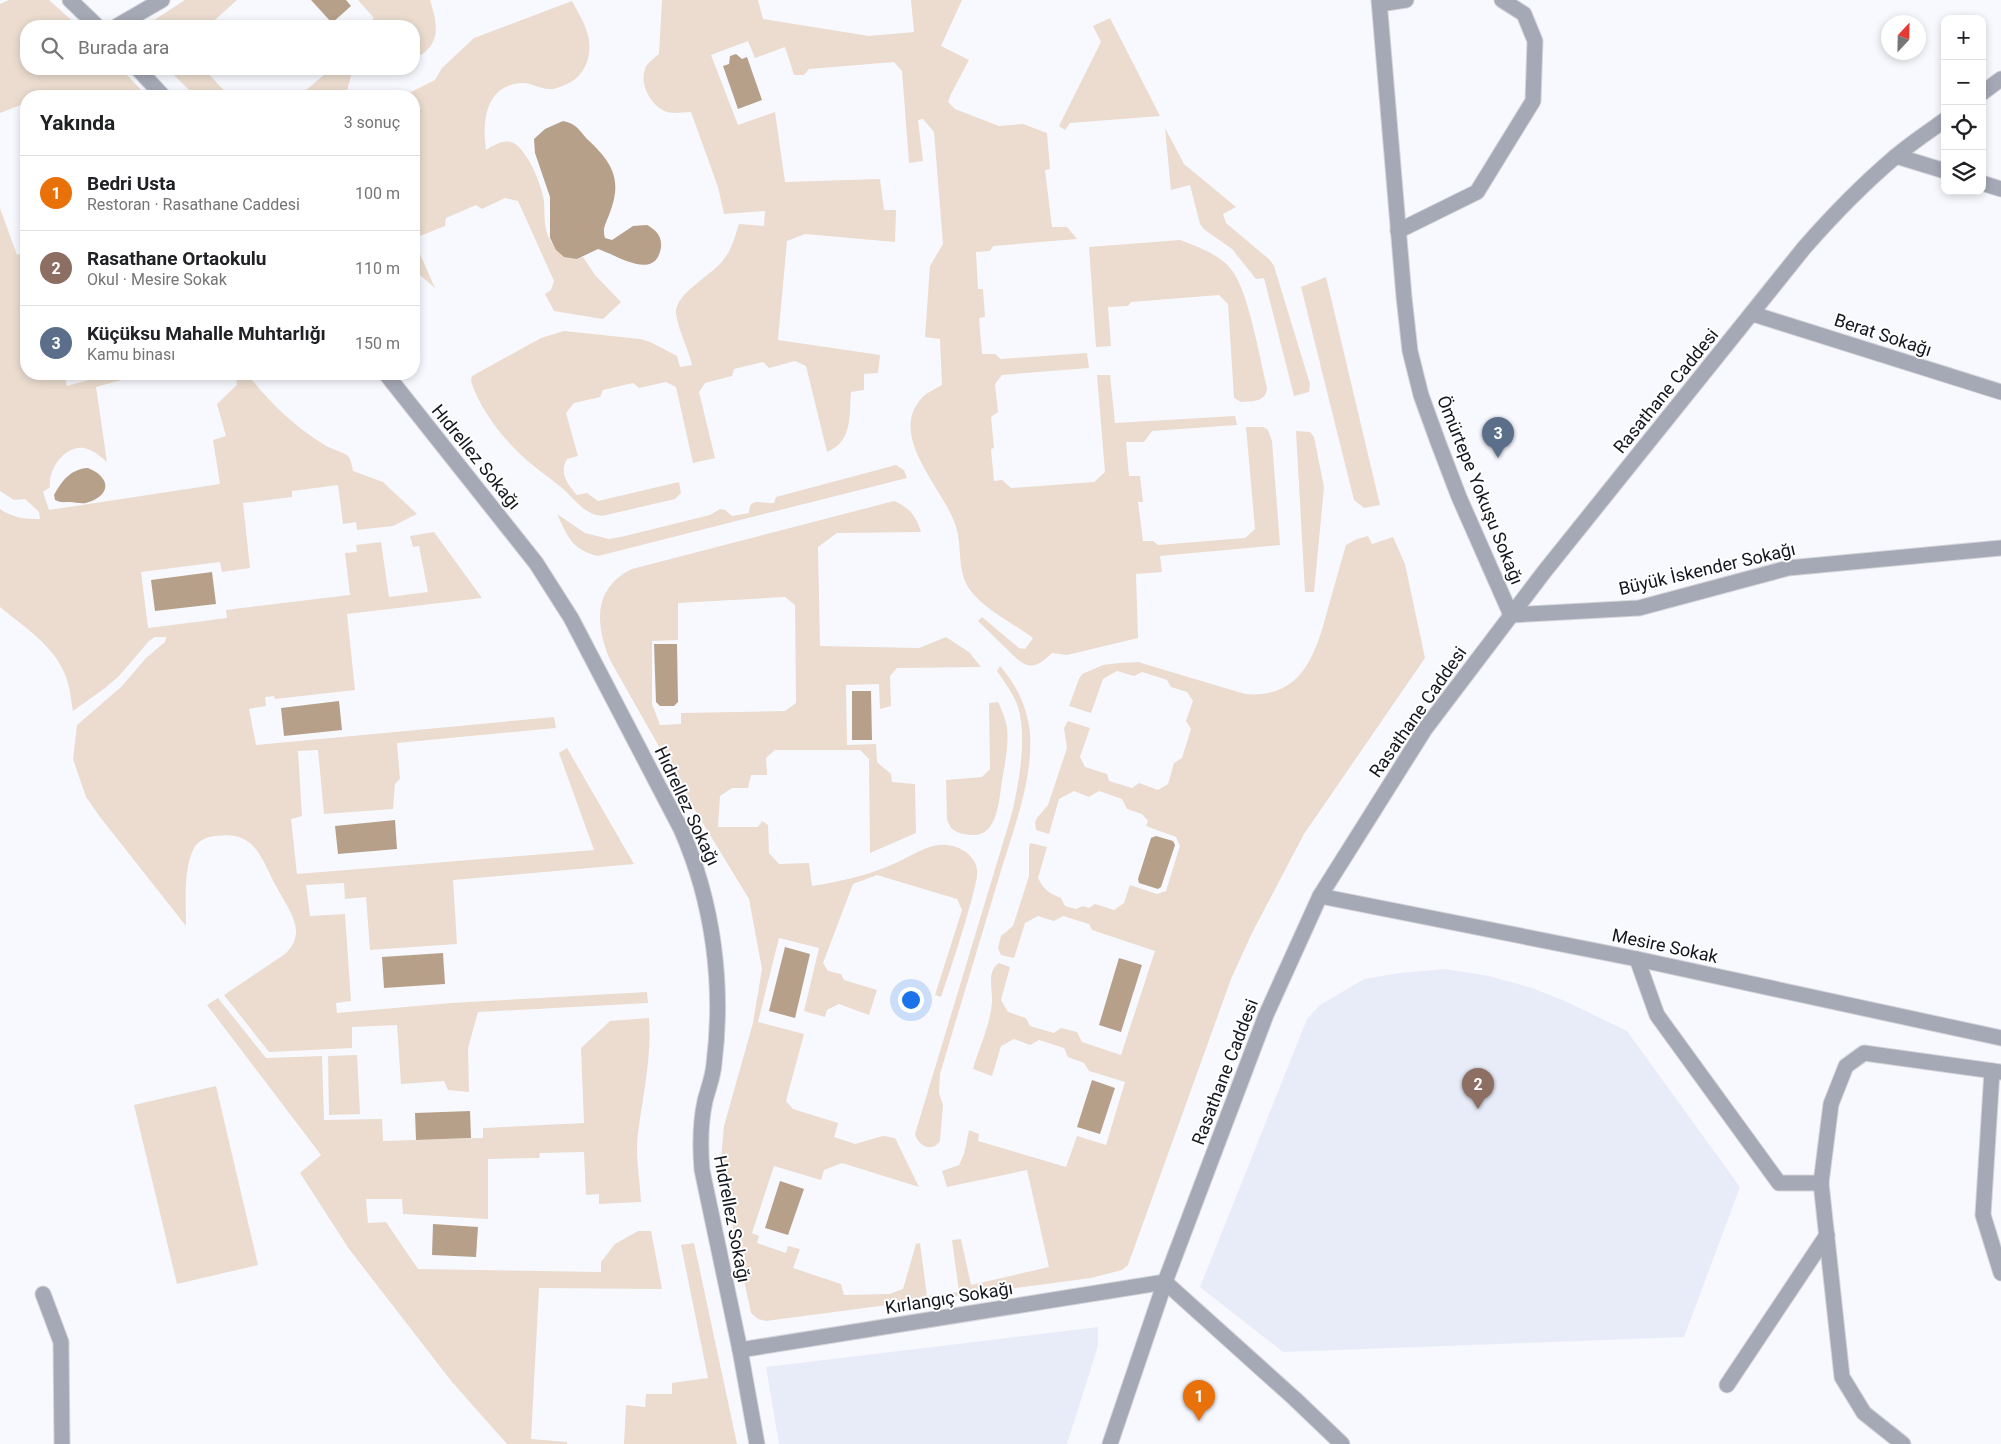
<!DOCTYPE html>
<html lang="tr">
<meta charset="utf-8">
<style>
:root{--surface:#fff;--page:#f6f6f6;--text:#202124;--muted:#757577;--line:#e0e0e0;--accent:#9c6220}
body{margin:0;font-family:Roboto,sans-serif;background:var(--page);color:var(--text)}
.controls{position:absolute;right:15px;top:15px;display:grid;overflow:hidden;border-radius:10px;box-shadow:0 2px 8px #0003}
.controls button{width:45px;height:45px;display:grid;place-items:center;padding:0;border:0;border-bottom:1px solid var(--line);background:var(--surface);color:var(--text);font:25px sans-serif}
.compass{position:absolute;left:1881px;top:15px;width:45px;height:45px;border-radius:50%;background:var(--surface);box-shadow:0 2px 8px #0003;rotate:22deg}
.you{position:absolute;left:910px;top:999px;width:18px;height:18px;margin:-12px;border:4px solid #fff;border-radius:50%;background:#1a73e8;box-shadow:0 0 0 8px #1a73e833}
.badge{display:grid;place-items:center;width:32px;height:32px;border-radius:50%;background:var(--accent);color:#fff;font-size:16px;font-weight:700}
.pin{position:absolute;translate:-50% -41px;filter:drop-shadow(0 1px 2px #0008)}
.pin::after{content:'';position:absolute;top:26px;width:18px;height:15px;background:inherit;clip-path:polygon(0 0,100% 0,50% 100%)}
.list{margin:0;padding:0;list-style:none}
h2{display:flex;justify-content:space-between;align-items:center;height:65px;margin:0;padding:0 20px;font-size:21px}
h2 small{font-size:16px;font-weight:400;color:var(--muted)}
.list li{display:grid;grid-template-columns:32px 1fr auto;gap:15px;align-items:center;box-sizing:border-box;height:75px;padding:0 20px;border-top:1px solid var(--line)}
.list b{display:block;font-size:19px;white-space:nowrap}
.list p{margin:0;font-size:16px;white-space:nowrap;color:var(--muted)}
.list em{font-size:16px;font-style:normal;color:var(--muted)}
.icon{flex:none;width:28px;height:28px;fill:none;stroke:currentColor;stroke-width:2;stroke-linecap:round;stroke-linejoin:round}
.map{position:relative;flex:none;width:2001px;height:1444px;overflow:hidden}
.search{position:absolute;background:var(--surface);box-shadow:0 2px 8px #0003;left:20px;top:20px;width:400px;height:55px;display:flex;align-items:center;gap:12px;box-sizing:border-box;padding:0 18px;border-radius:20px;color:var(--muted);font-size:19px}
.panel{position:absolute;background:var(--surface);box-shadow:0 2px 8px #0003;left:20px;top:90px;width:400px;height:290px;border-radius:20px}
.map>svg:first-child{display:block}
</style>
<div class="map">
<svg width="2001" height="1444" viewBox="0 0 2001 1444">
<rect width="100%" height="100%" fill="#f8f9fe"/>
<g fill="#e8ecf8">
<path d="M1445,969l44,7 43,12 33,13 62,30 113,156 -56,150 -401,15 -83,-65 107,-268 13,-14 44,-26 36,-6z"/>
<path d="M1098,1327v19l-31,98h-288l-13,-77z"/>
</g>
<g fill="#ebdccf" fill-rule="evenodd">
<path d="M9,0h40l29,26h-52v43h95l26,27h-88l-3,-4 -11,4h-19v7l-26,10v-109z"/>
<path d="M185,0h52l-29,26h-57v-4z"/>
<path d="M358,0h72c8,26 12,45 -16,59v-33h-49l9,-8z"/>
<path d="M662,0h96l5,19 106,17 45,-4 -3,-32h51l-21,46 28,14 -18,34 -3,8 7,7 44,17 24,-2 24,9 3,36 -5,1 7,57h15l10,12 -84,7 -3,5 -14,1 2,37h5l2,28 -6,1 3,36h13l6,5 86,-6 2,15 -87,7 -7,9 3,28 -7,5 3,31 -3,1 3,32 8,-1 9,8 83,-6 11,-10 -8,-97h13l5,48 120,-7 2,9 -85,6 -8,11h-18l3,34h11l3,26h-5l5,39h10l5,4 87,-7 10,-9 -9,-102h17l5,3 4,11 8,104 -120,11 2,16 -26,2 2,64 -71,17 -15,-2c-13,12 -20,18 -35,6l-39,-38 4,-4 37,31 6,1 8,-11c-20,-15 -48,-28 -63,-48 -14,-19 -7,-45 -15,-66 -12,-36 -66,-86 -35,-124 5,-7 15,-11 22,-15l-2,-46 -15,-2 5,-71 13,-22 -9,-112 -11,-13 -5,1 5,41 -14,2 -7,-92 -8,-9 -85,7 -5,6h-10l-9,-28 -30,11 -7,-17 -37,14 27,70 37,-13 10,70 95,-3 4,31h12l-1,32 -90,-8 -18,7 -9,99 102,15 -2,18 -14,1v16l-13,2c-2,24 2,49 -24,60l-21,-86 -11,-5 -26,7 -6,-6 -29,7 -2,7 -27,7 -6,9 16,66 -22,5 -17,-76 -10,-5 -27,6 -6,-5 -30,7 -3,7 -26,6 -8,10 12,43 -11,3c-8,14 0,25 10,36l10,-2 11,8 81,-19 2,11 -6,6 -73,17c-19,-2 -27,-17 -40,-28 -14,-12 -29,-21 -42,-34 -20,-19 -41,-47 -49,-73l1,-5 69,-38 23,-7 76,8 10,3 27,14 3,11 12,-2c-4,-17 -14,-35 -16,-52 -1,-20 37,-38 48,-54 8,-10 11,-23 15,-35l25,2 1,-15 -41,3 -6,-27 -27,-75c-7,0 -17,2 -24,0 -17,-6 -30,-31 -20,-47 3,-4 8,-8 12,-11z"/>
<path d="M572,1c5,10 12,20 15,31 6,17 1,41 -16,50 -6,3 -16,8 -22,7 -9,0 -17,-6 -26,-6 -38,1 -41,39 -37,67 8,-5 16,-10 25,-8 16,5 31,44 33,59 1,15 -1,27 7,41 4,7 19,12 26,17l6,-2 12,18 26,27 -18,17 -49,-8 -9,-17 6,-4 3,-9 -36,-80 -13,-3 -23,11 -6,-4 -30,13 -1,8 -25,10 -4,9 19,43 -21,-18v-174h-11l32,-16 7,-12 32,-30z"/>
<path d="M1110,18l50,98 -90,7 -5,7 -6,-4 42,-84 -8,-16z"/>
<path d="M168,69h36l25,27h-34z"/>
<path d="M331,69h25l-4,3 -5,19 -9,5h-39z"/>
<path d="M1165,128l19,36 52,43 -13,7 3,9 44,37 4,6 36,118 -1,8 -15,4 -30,-118 -8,1 -24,-30 -27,-19 -5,-6 -10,-39 -19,5z"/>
<path d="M0,208l17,47 9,-3v122h38l3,12 43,-12h34l-48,13 11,75c-7,-6 -14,-12 -23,-14 -20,-3 -36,22 -34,39l-7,5 6,18 171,-26 -7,-44 13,-4 -9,-32 20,-19 -1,-6 13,-3c21,27 45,50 74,68 7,5 18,7 25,12 3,4 4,10 5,15l30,11 34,32 -24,12 -36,4 -1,-8 -13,2 -5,-39 -46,6v6l-49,6 7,65 -28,4 -2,-10 -79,10 7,56 79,-10 -1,-8 124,-15 -5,-42 12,-1 -1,-7 25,-3 8,55 39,-5 -9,-46 -6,1 -3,-11 24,-4 48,66 -135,16 8,76 -80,9 -1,-3 -9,1 1,9 -17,3 7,36 298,-28 2,11 -159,15 3,36 -5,5 -2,25 -69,5 -6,-64 -20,1 4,65 -11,3 6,55 297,-24 -35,-97 8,-5 67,116 -181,16 4,64 -87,6 -4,-53 -21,2 -1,-16 -38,2 4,31 35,-2 6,87 -15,2 1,10 114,-10 196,-11 1,11 -170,9 -10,36 1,44 -21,-2 -4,-9 -43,3 -4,-59 -45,2v21l-83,4 -45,-57 61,-41c7,-7 11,-13 11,-23 -1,-16 -13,-31 -20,-45 -16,-30 -21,-56 -61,-50 -9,1 -18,5 -22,14 -10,23 -7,51 -7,76l-86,-109 -14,-20 -13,-38 4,-34 44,-38 25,-29 19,-16 1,-5h-11l-6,4 -30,35 -14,12 -32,23c-2,-11 -3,-24 -7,-34 -11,-31 -42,-50 -66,-70v-98c12,9 26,10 40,10l-1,-7 -14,-13 -11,1 -14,-9z"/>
<path d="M1180,240c18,7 37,13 50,28 18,19 30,92 37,120 -1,14 -14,13 -26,14l-7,-4 -6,-94 -9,-9 -88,7 -3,4 -20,1 3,39 -15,1 -7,-100z"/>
<path d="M1326,277l54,228 -16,3 -10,-8 -53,-213z"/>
<path d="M1296,431l14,1 4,5 10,50 -10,105h-9z"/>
<path d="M896,465l8,5 3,8 -309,78c-27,-7 -30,-19 -41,-42l28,19 24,6 16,-3 85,-21 10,-6 5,1 7,6 17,-3c0,-17 14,-9 25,-10l2,-6z"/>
<path d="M894,501c15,6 23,16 27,31l-84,1 -19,14 2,99 99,2 27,-11 23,15 12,15 -84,1 -7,8 1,30 -11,3 -1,-25 -33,1 1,60 29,-1 1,18 14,12 1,8 23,2 1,49 -46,20 -1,-94 -9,-9h-85l-9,8 1,17h-16l-3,13h-16l-12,8 -2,31h40l4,-6 6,4 1,28 10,11 30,-1 3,23c25,-4 50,-9 74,-19 17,-6 34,-19 52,-22 16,-2 36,7 39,24 1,9 -3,20 -5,29 -9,34 -20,66 -31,99l-6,-2 27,-85 -5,-11 -80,-24 -24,9 -30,79 5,8 13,3 3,6 33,10 -8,25 -30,-11 -12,6 -2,7 -21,-6 15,-63 -40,-10 -21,84 46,12 -18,67 7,8 45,14 -4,14 21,7 28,-8 12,2 24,49 -77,-24 -18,7 -3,10 -47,-14 -22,67 7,3 -2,7 29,10 2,-7 12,3 -7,19 48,16 3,11 45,-1 14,-5 13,-45 4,-1 7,53 32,-4 -7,-52 9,-1 10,46 78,-18 -22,-97 -80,17 -5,-16 17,-6 5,-11 5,-24 10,4 -1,7 88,26 11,-31 29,9 19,-63 -36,-11 -5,-8 -16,-6 -4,-9 -25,-8 -9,5 -16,-6 -13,7 -9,30 -19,-7c6,-21 17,-44 19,-66 1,-13 -6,-32 7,-40l11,4 -9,33 7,12 18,6 4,8 24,7 7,-5 16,4 5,10 39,13 34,-104 -63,-21 -3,-6 -26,-8 -9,5 -16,-5 -13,7 -11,35 -13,-3 -3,-7 3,-12 12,-10 16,-50v-29l1,-4 17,4 -9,31c6,12 11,15 23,20l4,8 11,3 7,-3 6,2 6,-4 19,6 10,-7 6,-18 27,9 9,-3 14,-45 -4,-9 -30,-11 2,-5 -6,-7 -15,-5 -5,-10 -23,-8 -10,6 -15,-6 -15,8 -10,35 -13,-4 -1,-8 2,-4 11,-13 19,-57 -3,-20 4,-7 22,7 -10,29 5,10 22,7 2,7 23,7 7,-5 19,7 10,-6 6,-21 8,-5 9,-29 -5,-8 7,-20 -6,-9 -16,-5 -4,-7 -25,-8 -8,4 -17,-5 -14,8 -12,34 -22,-7 10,-27 3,-5 21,-9 16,-2 19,-1 107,32c57,5 71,-40 83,-86 6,-21 12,-42 18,-63l11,-6 11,-3 4,8 21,-7 12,27 20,94 -121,176 -52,99 -21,46 -103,286 -6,5 -31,8 -325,43 -8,-2 -7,-6 -24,-113 -6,-40 3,-34 29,-103 9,-54 -13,-70 -53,-87 -86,-152c-15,-36 -17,-72 22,-91zM785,597l10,8 1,98 -11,8 -104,2v11l-21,1 -8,-21v-63l26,-1v-37z"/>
<path d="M1000,666c17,19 28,43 30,68 3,47 -17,96 -30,140 -20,67 -40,133 -60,200l-1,19 4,12 -3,36c-8,12 -22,5 -25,-7l97,-321c7,-31 16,-78 5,-109 -5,-12 -13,-23 -20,-33z"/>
<path d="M998,702c4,8 7,16 9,25 2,18 -2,36 -5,54 -3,18 -4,56 -30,54 -8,0 -15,-2 -21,-7l-4,-8 -1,-40 36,-3 8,-8 -1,-66z"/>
<path d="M218,998l48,60 56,-2 2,64 58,-1 1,22 100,-3v-10l101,-5 -3,-75 29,-27 39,-3c3,39 -6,76 -11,115 -3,22 2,47 3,69l-42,2v-10l-13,1 -2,-43 -44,1 -1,5 -51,1v60l-85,-5 -1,-15h-36l2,24 18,-1 32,47 183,3v-10l14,-18 23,-13h13l11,58 -123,-1 -8,151 36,3v2h-60l-55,-62 -103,-133 -49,-76 21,-18 -114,-150z"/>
<path d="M357,1055l3,59 -31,1 -1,-59z"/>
<path d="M216,1086l42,179 -81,19 -43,-179z"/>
<path d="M694,1243l43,201h-113l2,-39 19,2 1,-13h26v-11l36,-5 -27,-133z"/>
</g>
<g fill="#b7a08a">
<path d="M311,0h35l5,6 -19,17z"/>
<path d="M736,54l6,5 5,-2 15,43 -24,9 -15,-43 6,-2 1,-8z"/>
<path d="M563,121c14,3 16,9 24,18 26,24 36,41 22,76 -3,8 -7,14 -4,23l7,2 21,-14 14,-1c9,5 15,11 14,22 -5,36 -46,7 -63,2l-21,10 -13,-2 -8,-7 -6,-12v-41l-15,-44 -1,-14 11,-10z"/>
<path d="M88,468c24,10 23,28 -2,35 -6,1 -11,-1 -16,-1 -6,0 -9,1 -15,-2l-1,-5c8,-14 16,-26 34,-27z"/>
<path d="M212,572l4,32 -61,7 -4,-31z"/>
<path d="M654,644h23l1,58 -4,4h-14l-4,-4z"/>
<path d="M852,691h19l1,49h-20z"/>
<path d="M339,701l3,29 -58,6 -3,-28z"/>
<path d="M395,820l2,29 -59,5 -3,-28z"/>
<path d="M1156,836l17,5 2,4 -14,42 -3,2 -19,-6 -1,-4 13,-41z"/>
<path d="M785,947l25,7 -15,64 -26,-7z"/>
<path d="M443,953l2,31 -61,4 -2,-31z"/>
<path d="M1119,958l23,7 -21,67 -22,-7z"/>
<path d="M1092,1080l23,8 -15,46 -23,-7z"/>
<path d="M470,1111l1,27 -55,2 -1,-27z"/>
<path d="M780,1181l24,8 -16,46 -23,-7z"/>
<path d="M433,1224l45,3 -2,30 -44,-2z"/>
</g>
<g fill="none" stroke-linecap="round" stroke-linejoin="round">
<defs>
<g id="minor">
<path d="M70,0l27,26"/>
<path d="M1379,0l25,297 6,54 11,44 17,47 21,55 52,118 128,-7 149,-40 213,-20"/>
<path d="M1380,4l26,-4"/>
<path d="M117,26l45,-26"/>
<path d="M138,69l25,27"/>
<path d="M1982,93l19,-14"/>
<path d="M1896,156l49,15"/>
<path d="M1982,183l19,6"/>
<path d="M1398,231l79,-39 56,-91 2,-60 -11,-27 -22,-14"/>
<path d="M1753,314l248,78"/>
<path d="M386,374l150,189 35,55 110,211c32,73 43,155 33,235 -1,13 -6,25 -9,37 -5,23 -5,45 -3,69l38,180 17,94"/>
<path d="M1320,896l317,63 364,79"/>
<path d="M1637,959l20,56 122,168h42l10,-79 15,-38 18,-13 137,19"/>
<path d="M1992,1071l-9,144 18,58"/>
<path d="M1821,1183l21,194 22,36 39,31"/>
<path d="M43,1294l18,48 1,102"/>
<path d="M740,1350l425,-68 130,117 47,45"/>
<path d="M1727,1385l100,-150"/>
<path d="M1110,1444l55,-162 101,-267 54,-119 105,-167 119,-157 260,-324c28,-32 58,-63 91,-91 15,-13 33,-25 50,-37"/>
</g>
</defs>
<use href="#minor" stroke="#d4d5da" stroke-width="17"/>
<use href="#minor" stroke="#a5a9b6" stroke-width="15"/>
</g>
<g text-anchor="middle" stroke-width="4" stroke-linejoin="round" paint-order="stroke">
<g font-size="18" fill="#15171f" stroke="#fff">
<text transform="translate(1883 335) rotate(18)" y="6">Berat Sokağı</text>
<text transform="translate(1666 391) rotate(-51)" y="6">Rasathane Caddesi</text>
<text transform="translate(476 457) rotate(51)" y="6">Hıdrellez Sokağı</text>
<text transform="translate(1480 490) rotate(68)" y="6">Ömürtepe Yokuşu Sokağı</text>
<text transform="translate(1707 569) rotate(-13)" y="6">Büyük İskender Sokağı</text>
<text transform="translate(1418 712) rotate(-55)" y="6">Rasathane Caddesi</text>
<text transform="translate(687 806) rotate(65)" y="6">Hıdrellez Sokağı</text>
<text transform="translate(1665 946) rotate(12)" y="6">Mesire Sokak</text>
<text transform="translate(1225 1072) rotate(-69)" y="6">Rasathane Caddesi</text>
<text transform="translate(732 1219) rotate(79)" y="6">Hıdrellez Sokağı</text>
<text transform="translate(949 1298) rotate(-9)" y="6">Kırlangıç Sokağı</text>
</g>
</g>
</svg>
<div class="controls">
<button>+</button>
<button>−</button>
<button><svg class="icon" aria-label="locate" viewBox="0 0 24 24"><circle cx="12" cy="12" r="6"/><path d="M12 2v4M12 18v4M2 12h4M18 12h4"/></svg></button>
<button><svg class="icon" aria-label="layers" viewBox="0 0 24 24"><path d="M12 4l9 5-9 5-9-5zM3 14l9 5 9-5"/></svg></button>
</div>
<svg class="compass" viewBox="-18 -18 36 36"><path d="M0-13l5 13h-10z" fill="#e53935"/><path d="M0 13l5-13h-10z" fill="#757577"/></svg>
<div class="you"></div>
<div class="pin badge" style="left:1199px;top:1421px;background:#e8710a">1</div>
<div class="pin badge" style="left:1478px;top:1109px;background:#8d6e63">2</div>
<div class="pin badge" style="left:1498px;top:458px;background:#5c6f8a">3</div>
<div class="search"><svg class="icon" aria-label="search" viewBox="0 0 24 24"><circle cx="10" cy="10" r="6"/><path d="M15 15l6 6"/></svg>Burada ara</div>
<section class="panel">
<h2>Yakında<small>3 sonuç</small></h2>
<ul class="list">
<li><span class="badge" style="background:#e8710a">1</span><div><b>Bedri Usta</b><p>Restoran · Rasathane Caddesi</p></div><em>100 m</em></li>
<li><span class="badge" style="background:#8d6e63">2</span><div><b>Rasathane Ortaokulu</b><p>Okul · Mesire Sokak</p></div><em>110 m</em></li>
<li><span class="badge" style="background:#5c6f8a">3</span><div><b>Küçüksu Mahalle Muhtarlığı</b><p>Kamu binası</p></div><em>150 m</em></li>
</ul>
</section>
</div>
